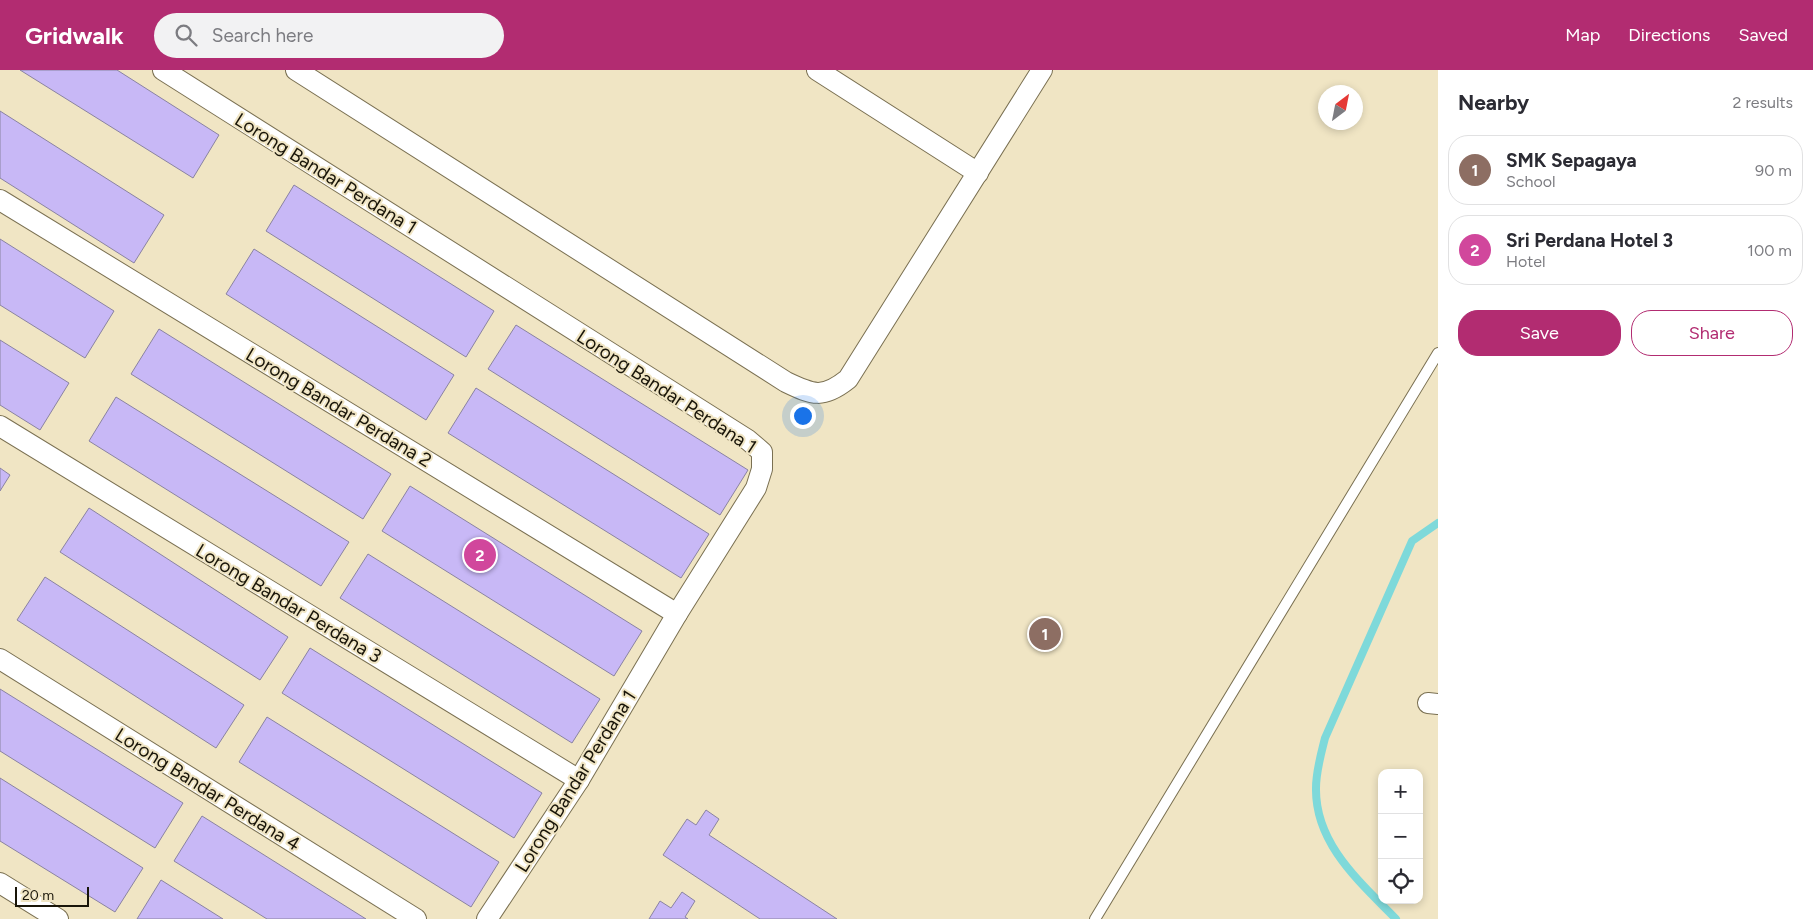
<!DOCTYPE html>
<meta charset="utf-8">
<style>
:root{--surface:#fff;--page:#f2f2f3;--text:#2b2b33;--muted:#7c7c81;--line:#e1e1e2;--accent:#b22c71}
body{margin:0;font-family:Figtree,sans-serif;background:var(--page);color:var(--text)}
.controls{position:absolute;right:15px;bottom:15px;display:grid;overflow:hidden;border-radius:10px;box-shadow:0 2px 8px #0003}
.controls button{width:45px;height:45px;display:grid;place-items:center;padding:0;border:0;border-bottom:1px solid var(--line);background:var(--surface);color:var(--text);font:25px sans-serif}
.compass{position:absolute;left:1318px;top:15px;width:45px;height:45px;border-radius:50%;background:var(--surface);box-shadow:0 2px 8px #0003;rotate:32deg}
.scale{position:absolute;left:15px;bottom:12px;width:74px;box-sizing:border-box;padding-left:5px;border:2px solid #191509;border-top:0;font-size:14px;line-height:18px;white-space:nowrap;color:#191509;-webkit-text-stroke:4px #f0e5c4;paint-order:stroke}
.you{position:absolute;left:802px;top:345px;width:18px;height:18px;margin:-12px;border:4px solid #fff;border-radius:50%;background:#1a73e8;box-shadow:0 0 0 8px #1a73e833}
.badge{display:grid;place-items:center;width:32px;height:32px;border-radius:50%;background:var(--accent);color:#fff;font-size:16px;font-weight:700}
.pin{position:absolute;translate:-50% -50%;border:2px solid #fff;box-shadow:0 1px 5px #0006}
.list{margin:0;padding:0;list-style:none}
h2{display:flex;justify-content:space-between;align-items:center;height:65px;margin:0;padding:0 20px;font-size:21px}
h2 small{font-size:16px;font-weight:400;color:var(--muted)}
.list li{display:grid;grid-template-columns:32px 1fr auto;gap:15px;align-items:center;box-sizing:border-box;height:70px;margin:0 10px 10px;padding:0 10px;border:1px solid var(--line);border-radius:20px}
.list b{display:block;font-size:19px;white-space:nowrap}
.list p{margin:0;font-size:16px;white-space:nowrap;color:var(--muted)}
.list em{font-size:16px;font-style:normal;color:var(--muted)}
.actions{display:flex;gap:10px;padding:15px 20px}
.actions a{flex:1;padding:11px 0;border:1px solid var(--accent);border-radius:20px;text-align:center;font-size:18px;color:var(--accent)}
.actions .main{background:var(--accent);color:#fff}
.icon{flex:none;width:28px;height:28px;fill:none;stroke:currentColor;stroke-width:2;stroke-linecap:round;stroke-linejoin:round}
.map{position:relative;flex:none;width:1438px;height:849px;overflow:hidden}
header{display:flex;align-items:center;gap:30px;box-sizing:border-box;height:70px;padding:0 25px;background:var(--accent);color:#fff}
header strong{font-size:24px}
nav{display:flex;gap:28px;margin-inline-start:auto;font-size:18px}
.search{width:350px;height:45px;background:var(--page);display:flex;align-items:center;gap:12px;box-sizing:border-box;padding:0 18px;border-radius:28px;color:var(--muted);font-size:19px}
main{display:flex}
aside{flex:1;background:var(--surface)}
.map>svg:first-child{display:block}
</style>
<header>
<strong>Gridwalk</strong>
<div class="search"><svg class="icon" aria-label="search" viewBox="0 0 24 24"><circle cx="10" cy="10" r="6"/><path d="M15 15l6 6"/></svg>Search here</div>
<nav><a>Map</a><a>Directions</a><a>Saved</a></nav>
</header>
<main>
<div class="map">
<svg width="1438" height="849" viewBox="0 0 1438 849">
<rect width="100%" height="100%" fill="#f0e5c4"/>
<g fill="none" stroke-linecap="round" stroke-linejoin="round">
<path stroke="#7ed9da" stroke-width="8" d="M1396,849c-36,-37 -81,-75 -80,-131 0,-17 5,-34 9,-50l87,-197 26,-18"/>
</g>
<g fill="#c8b8f6" stroke="#8a83a1">
<path d="M20,0h97l102,65 -26,43z"/>
<path d="M0,41l164,104 -30,48 -134,-85z"/>
<path d="M294,115l200,126 -28,46 -200,-126z"/>
<path d="M0,169l114,72 -29,47 -85,-53z"/>
<path d="M254,179l200,126 -28,45 -200,-126z"/>
<path d="M516,255l232,145 -28,45 -232,-146z"/>
<path d="M159,259l232,145 -28,45 -232,-145z"/>
<path d="M0,270l69,43 -29,47 -40,-25z"/>
<path d="M476,318l233,146 -28,44 -233,-145z"/>
<path d="M116,327l233,145 -28,44 -232,-145z"/>
<path d="M0,398l10,7 -10,16z"/>
<path d="M410,416l232,145 -28,45 -232,-145z"/>
<path d="M89,438l199,129 -28,43 -200,-128z"/>
<path d="M368,484l232,145 -28,44 -232,-145z"/>
<path d="M45,507l199,128 -28,43 -199,-128z"/>
<path d="M310,578l232,145 -28,45 -232,-145z"/>
<path d="M0,619l183,114 -28,45 -155,-97z"/>
<path d="M267,647l232,145 -28,45 -232,-145z"/>
<path d="M0,708l143,90 -28,44 -115,-71z"/>
<path d="M706,740l13,9 -10,16 128,84h-77l-97,-64 24,-36 9,6z"/>
<path d="M202,746l164,103h-99l-93,-58z"/>
<path d="M161,810l62,39h-86z"/>
<path d="M682,822l13,9 -10,16 3,2h-39l11,-18 11,7z"/>
</g>
<g fill="none" stroke-linecap="round" stroke-linejoin="round">
<defs>
<path id="lane" d="M1095,849l343,-566"/>
<g id="street">
<path d="M163,0l585,370 14,12v17l-6,19 -79,126 -98,166 -92,139"/>
<path d="M296,0l490,312c27,13 37,17 62,-3l194,-309"/>
<path d="M817,0l161,103"/>
<path d="M0,130l677,414"/>
<path d="M0,356l579,354"/>
<path d="M0,589l416,260"/>
<path d="M1428,633l10,1"/>
<path d="M0,813l58,36"/>
</g>
</defs>
<use href="#lane" stroke="#7a7052" stroke-width="12"/>
<use href="#street" stroke="#7a7052" stroke-width="22"/>
<use href="#lane" stroke="#fff" stroke-width="10"/>
<use href="#street" stroke="#fff" stroke-width="20"/>
</g>
<g text-anchor="middle" stroke-width="4" stroke-linejoin="round" paint-order="stroke">
<g font-size="19" fill="#191509" stroke="#f0e5c4">
<text transform="translate(326 103) rotate(32)" y="7">Lorong Bandar Perdana 1</text>
<text transform="translate(667 321) rotate(33)" y="7">Lorong Bandar Perdana 1</text>
<text transform="translate(339 337) rotate(31)" y="7">Lorong Bandar Perdana 2</text>
<text transform="translate(289 533) rotate(31)" y="7">Lorong Bandar Perdana 3</text>
<text transform="translate(575 711) rotate(-58)" y="7">Lorong Bandar Perdana 1</text>
<text transform="translate(208 719) rotate(32)" y="7">Lorong Bandar Perdana 4</text>
</g>
</g>
</svg>
<div class="controls">
<button>+</button>
<button>−</button>
<button><svg class="icon" aria-label="locate" viewBox="0 0 24 24"><circle cx="12" cy="12" r="6"/><path d="M12 2v4M12 18v4M2 12h4M18 12h4"/></svg></button>
</div>
<svg class="compass" viewBox="-18 -18 36 36"><path d="M0-13l5 13h-10z" fill="#e53935"/><path d="M0 13l5-13h-10z" fill="#7c7c81"/></svg>
<div class="scale">20 m</div>
<div class="you"></div>
<div class="pin badge" style="left:1045px;top:564px;background:#8d6e63">1</div>
<div class="pin badge" style="left:480px;top:485px;background:#d1479c">2</div>
</div>
<aside>
<h2>Nearby<small>2 results</small></h2>
<ul class="list">
<li><span class="badge" style="background:#8d6e63">1</span><div><b>SMK Sepagaya</b><p>School</p></div><em>90 m</em></li>
<li><span class="badge" style="background:#d1479c">2</span><div><b>Sri Perdana Hotel 3</b><p>Hotel</p></div><em>100 m</em></li>
</ul>
<div class="actions"><a class="main">Save</a><a>Share</a></div>
</aside>
</main>
